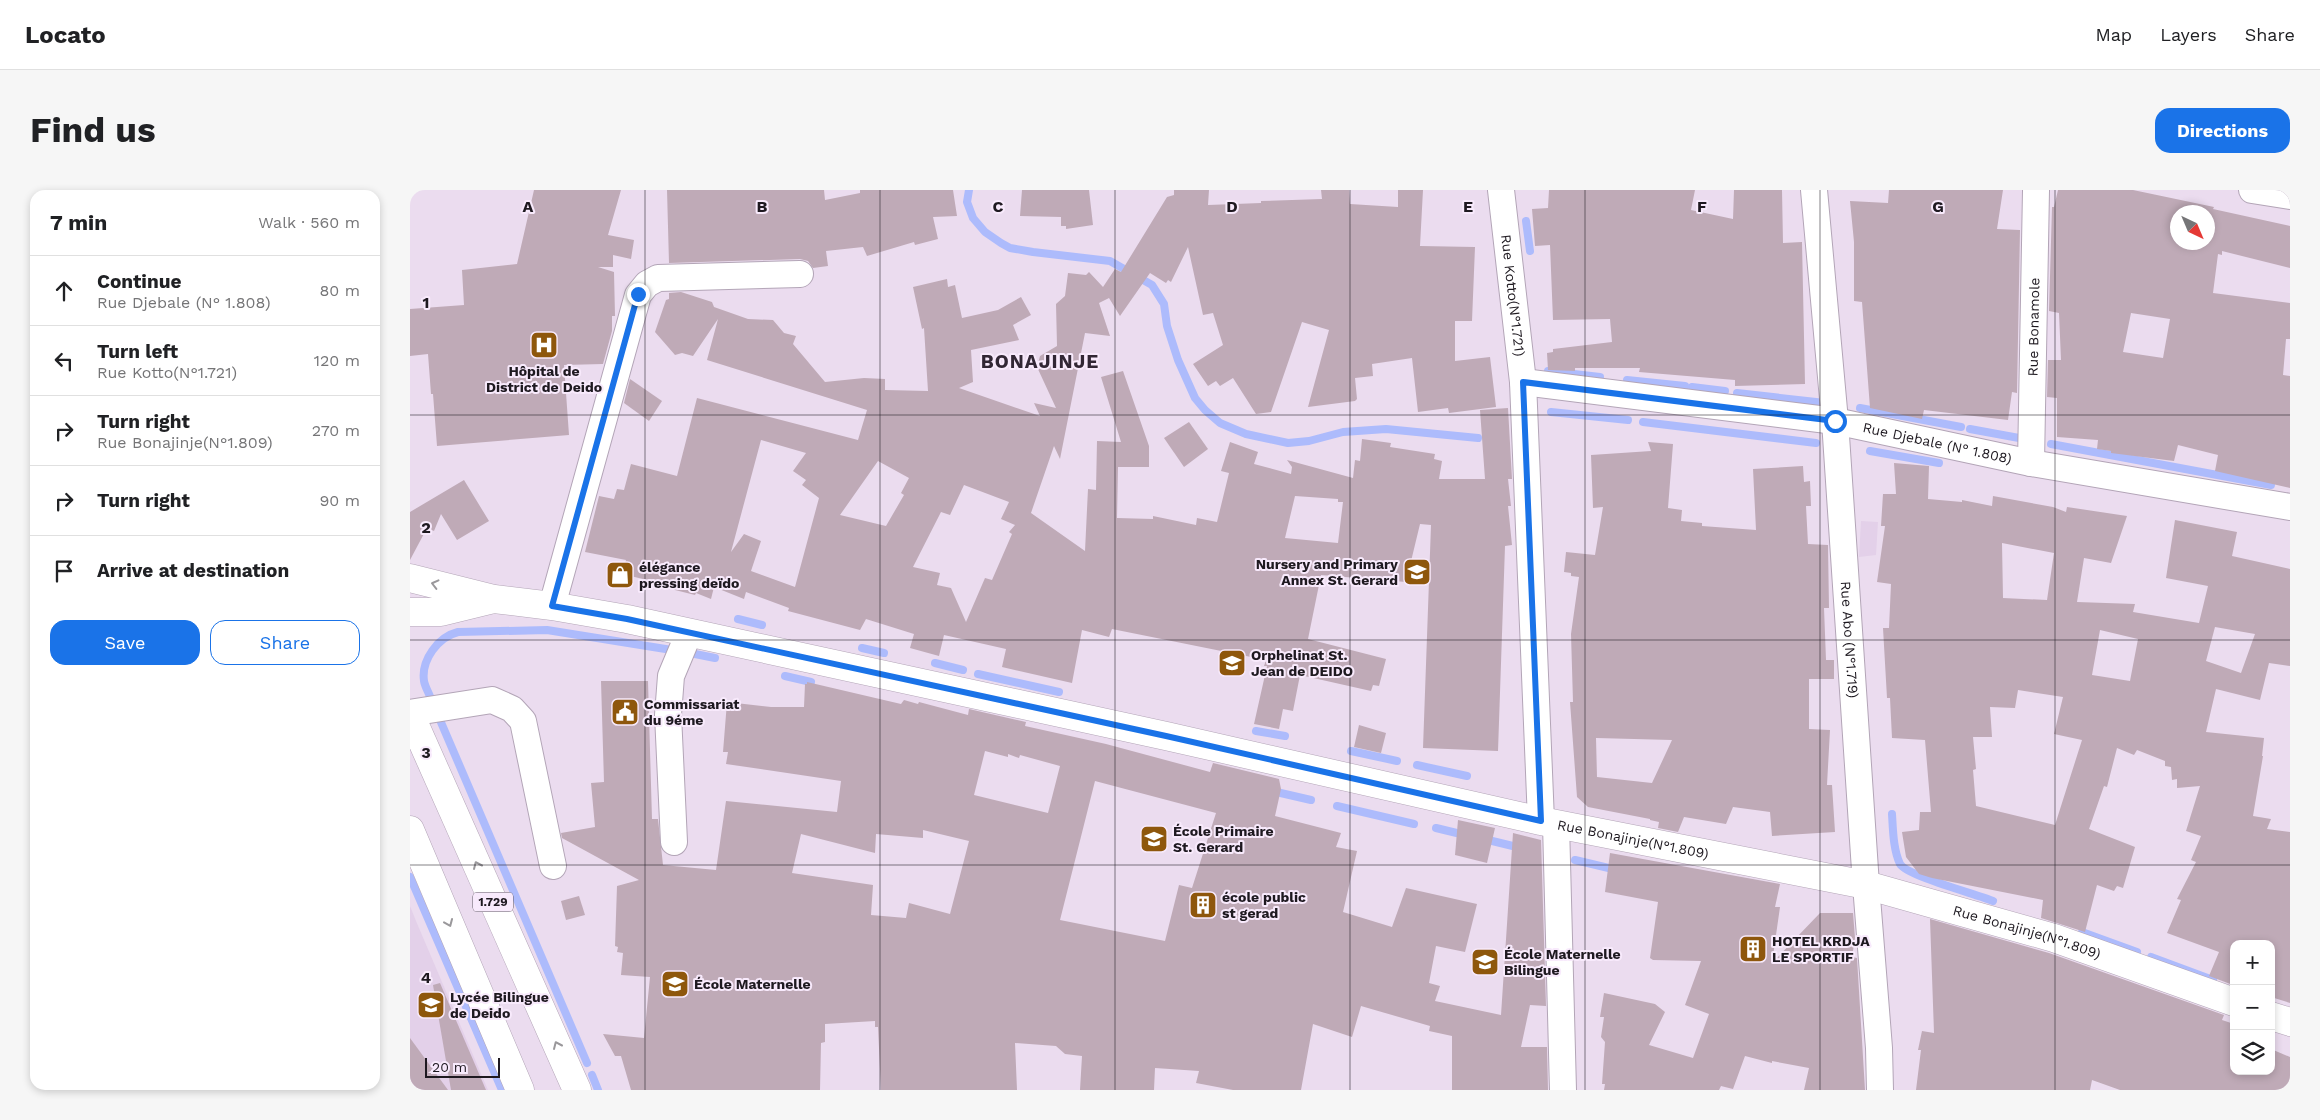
<!DOCTYPE html>
<meta charset="utf-8">
<style>
:root{--surface:#fff;--page:#f6f6f6;--text:#202124;--muted:#757577;--line:#e0e0e0;--accent:#1a73e8}
body{margin:0;font-family:"Work Sans",sans-serif;background:var(--page);color:var(--text)}
.controls{position:absolute;right:15px;bottom:15px;display:grid;overflow:hidden;border-radius:10px;box-shadow:0 2px 8px #0003}
.controls button{width:45px;height:45px;display:grid;place-items:center;padding:0;border:0;border-bottom:1px solid var(--line);background:var(--surface);color:var(--text);font:25px sans-serif}
.compass{position:absolute;left:1760px;top:15px;width:45px;height:45px;border-radius:50%;background:var(--surface);box-shadow:0 2px 8px #0003;rotate:136deg}
.scale{position:absolute;left:15px;bottom:12px;width:75px;box-sizing:border-box;padding-left:5px;border:2px solid #1e1920;border-top:0;font-size:14px;line-height:18px;white-space:nowrap;color:#1e1920;-webkit-text-stroke:4px #f8eafc;paint-order:stroke}
.stop{position:absolute;width:15px;height:15px;margin:-11px;border:4px solid #1a73e8;border-radius:50%;background:#fff}
.stop.end{background:#1a73e8;border-color:#fff;box-shadow:0 1px 5px #0008}
.list{margin:0;padding:0;list-style:none}
h2{display:flex;justify-content:space-between;align-items:center;height:65px;margin:0;padding:0 20px;font-size:21px}
h2 small{font-size:16px;font-weight:400;color:var(--muted)}
.list li{display:grid;grid-template-columns:32px 1fr auto;gap:15px;align-items:center;box-sizing:border-box;height:70px;padding:0 20px;border-top:1px solid var(--line)}
.list b{display:block;font-size:19px;white-space:nowrap}
.list p{margin:0;font-size:16px;white-space:nowrap;color:var(--muted)}
.list em{font-size:16px;font-style:normal;color:var(--muted)}
.actions{display:flex;gap:10px;padding:15px 20px}
.actions a{flex:1;padding:11px 0;border:1px solid var(--accent);border-radius:15px;text-align:center;font-size:18px;color:var(--accent)}
.actions .main{background:var(--accent);color:#fff}
.icon{flex:none;width:28px;height:28px;fill:none;stroke:currentColor;stroke-width:2;stroke-linecap:round;stroke-linejoin:round}
.map{position:relative;flex:none;width:1880px;height:900px;overflow:hidden;border-radius:15px}
header{display:flex;align-items:center;gap:30px;box-sizing:border-box;height:70px;padding:0 25px;background:var(--surface);border-bottom:1px solid var(--line)}
header strong{font-size:24px}
nav{display:flex;gap:28px;margin-inline-start:auto;font-size:18px}
.intro{display:flex;align-items:center;justify-content:space-between;box-sizing:border-box;height:120px;padding:0 30px}
h1{margin:0;font-size:35px}
.button{padding:12px 22px;border-radius:15px;background:var(--accent);color:#fff;font-size:18px;font-weight:700}
main{display:flex;gap:30px;padding:0 30px}
aside{flex:1;background:var(--surface);border-radius:15px;box-shadow:0 2px 8px #0003}
.map>svg:first-child{display:block}
</style>
<header>
<strong>Locato</strong>
<nav><a>Map</a><a>Layers</a><a>Share</a></nav>
</header>
<div class="intro"><h1>Find us</h1><a class="button">Directions</a></div>
<main>
<aside>
<h2>7 min<small>Walk · 560 m</small></h2>
<ul class="list">
<li><svg class="icon" aria-label="ahead" viewBox="0 0 24 24"><path d="M12 20V5M6 11l6-6 6 6"/></svg><div><b>Continue</b><p>Rue Djebale (N° 1.808)</p></div><em>80 m</em></li>
<li><svg class="icon" aria-label="left" viewBox="0 0 24 24"><path d="M17 20v-9H6M10 6l-5 5 5 5"/></svg><div><b>Turn left</b><p>Rue Kotto(N°1.721)</p></div><em>120 m</em></li>
<li><svg class="icon" aria-label="right" viewBox="0 0 24 24"><path d="M7 20v-9h11M14 6l5 5-5 5"/></svg><div><b>Turn right</b><p>Rue Bonajinje(N°1.809)</p></div><em>270 m</em></li>
<li><svg class="icon" aria-label="right" viewBox="0 0 24 24"><path d="M7 20v-9h11M14 6l5 5-5 5"/></svg><div><b>Turn right</b></div><em>90 m</em></li>
<li><svg class="icon" aria-label="arrive" viewBox="0 0 24 24"><path d="M6 21V4h12l-3 4 3 4H6"/></svg><div><b>Arrive at destination</b></div></li>
</ul>
<div class="actions"><a class="main">Save</a><a>Share</a></div>
</aside>
<div class="map">
<svg width="1880" height="900" viewBox="0 0 1880 900">
<rect width="100%" height="100%" fill="#ebdcef"/>
<g fill="#e3d0e9">
<path d="M1451,331l17,1 -2,33 -17,2z"/>
<path d="M0,716l6,15 72,169h-78z"/>
</g>
<g fill="none" stroke-linecap="round" stroke-linejoin="round">
<g stroke="#adbbfc" stroke-width="8">
<path d="M559,0l-2,12 6,16 12,14 16,11 9,5 23,4 77,9 42,24 12,19 3,22 11,34 17,38 10,12 15,13 26,11 42,9 21,-2 34,-9 43,-3 92,9"/>
<path d="M1116,31l4,30"/>
<path d="M1138,181l52,6"/>
<path d="M1217,190l58,6"/>
<path d="M1282,197l33,4"/>
<path d="M1327,203l88,10"/>
<path d="M1450,218l101,19"/>
<path d="M1141,222l77,8"/>
<path d="M1233,232l173,21"/>
<path d="M1560,239l49,9"/>
<path d="M1641,254l220,41"/>
<path d="M1460,261l69,12"/>
<path d="M328,429l24,6"/>
<path d="M452,458l22,5"/>
<path d="M285,464l20,4"/>
<path d="M525,473l28,7"/>
<path d="M568,484l81,18"/>
<path d="M375,486l26,6"/>
<path d="M21,509c-2,-6 -6,-12 -7,-18 -3,-21 14,-44 34,-49l89,-2 131,21"/>
<path d="M27,523l150,350"/>
<path d="M846,541l29,5"/>
<path d="M941,561l46,10"/>
<path d="M1007,575l50,11"/>
<path d="M862,601l39,9"/>
<path d="M927,616l77,18"/>
<path d="M1482,624c1,15 1,35 8,50 7,12 76,30 93,37"/>
<path d="M1026,638l29,7"/>
<path d="M1074,649l37,9"/>
<path d="M1165,670l42,10"/>
<path d="M0,687l92,213"/>
<path d="M1672,742l55,20"/>
<path d="M1741,767l62,23"/>
<path d="M182,885l6,15"/>
</g>
</g>
<g fill="#bfaab7" fill-rule="evenodd">
<path d="M124,0h87l-13,45 26,5 -3,19 -18,-4v12h-15l16,5 1,44h-3v15l-9,33 -39,1 5,70 -132,11 -4,-52h-2l-3,-40 -18,2v-47l54,-4 -2,-35 55,-6z"/>
<path d="M257,0h157l1,10 35,-7v-3h93l4,26 -24,1 5,22 -23,6 -1,-3 -47,14 -4,-9 -37,4 2,15 -15,2 -5,-7 -8,-2 -131,4z"/>
<path d="M612,0h67l4,35 -27,4v-3h-5v-9l-41,-1z"/>
<path d="M764,0h35l-1,15 53,-2v-2l61,-2 -1,-9h28l1,14 48,3v-17h25l-3,56 55,1 -3,74h-17v40l35,-4 6,50 -47,6 -1,-5 -30,4 -6,-54 -40,6 1,12 -18,2 2,21 -2,2 -47,6 21,-77 -27,-8 -31,90 -15,2 -23,-36 -13,8 -4,-5 -8,5 -15,-22 30,-19 -10,-32 -10,2 -15,-68 -17,35 -3,-2 -2,3 -16,-10 -30,43 -11,-18 -10,5 11,33 -25,-3 -25,126 -6,-13 -23,67 54,38 3,-62 8,1 1,-49 24,1 -20,-65 22,-6 26,75v21h-31l-1,51 36,1v-3l43,9 1,-7 20,4 12,-49 -8,-2 9,-29 28,10 -4,12 37,10 1,-7 -5,-7 66,18 2,-18 5,1 2,-22 29,4 -1,4 45,7 -1,5 8,2 -3,18h46l-5,-69 28,-2 4,71h-4l3,27h-3l4,39 -7,1 -7,205 -75,-3 8,-223 -11,-1 -14,58 -85,-7 -13,64 78,20 -7,27 -6,-1 -2,6 -71,-16 -7,36 -10,-2 -4,20 -25,-5 13,-58h-3l2,-6 -154,-31 -3,8 -27,-7 -10,53 -70,-16 4,-18 -62,-14 -5,21 -29,-8 4,-14 -48,-15 -6,11 -72,-19 1,-3 -43,-16 -2,7 -30,-12 -3,12 -15,-6 -1,2 -32,-8 1,-3 -42,-10 4,-14 -41,-8 14,-56 15,3 3,-10 7,1 7,-26 46,12 20,-78 161,42 9,-30 -160,-50 11,-41 -25,37 -11,-3 -7,2 -20,-23 11,-32 3,-1v-6l12,-1 31,10 2,5 34,12 25,1 11,13 12,3 -3,8 32,38 39,-4 21,1v11l43,1 -4,-63 -2,1 -9,-42 34,-8 1,8 7,-2 7,33 36,-8 23,-13 10,18 -18,10 6,15 -48,10 2,32 -14,6 81,28 -6,-13 22,5 -19,-41 3,-11 17,-10 -1,-42 9,-8 3,-23 18,2 3,-3 14,15 12,-18 6,3 46,-75 7,-2zM351,250l45,13 -13,18 13,9 -4,5 17,13 -24,89 -44,-16 10,-30 -17,-7 -13,18zM468,271l31,17 -8,15 3,2 -18,31 -46,-11zM554,295l45,17 -8,17 14,6 -6,7 3,2 -20,46 -7,-2 -19,44 -15,-34 -14,-3 3,-12 -27,-6 28,-55 9,3zM885,306l43,3v3h5l-5,41 -53,-5z"/>
<path d="M1139,0h146l-4,20 42,9 1,-29h48l1,53 19,-1 3,142 -70,2v-6l-96,-8 1,-4h-65v3l-27,-1 -1,-17 6,-1v-3l59,-7 -2,-23 -57,1 -3,-75 -15,1 -3,-37 16,-1z"/>
<path d="M1479,0h114l-6,39 23,1 -3,163 -5,-1 -4,28 -84,-10 -2,9 -52,-11 -8,-106 -8,-1v-59l-4,-41 38,2z"/>
<path d="M1648,0h75l81,17 -1,2 77,17v42l-68,-17v4l-4,-1 -5,39 77,10v36h-4l-3,36 7,1v112l-75,-17 3,-16 -40,-10 -4,16 -63,-8v-2l-14,-2 1,-9 -41,-3v-39l-10,-1 1,-37h13l-2,-47 -10,-2 3,-104h2zM1768,22h30v30h-30zM1721,123l39,6 -7,39 -40,-6z"/>
<path d="M220,189l32,22 -13,20 -25,-18z"/>
<path d="M779,232l19,27 -24,18 -20,-29z"/>
<path d="M1238,252l25,2 -5,64 14,2 -1,11 21,2v3l54,4 -3,-61 50,-3 1,16 6,-1 1,25h-5l2,38 20,1 1,63h-5l2,52h8v19h-25v50l21,1 -3,55h5l3,47 -63,4 -2,-24 -37,-5 -7,17 -42,-7 -6,15 -20,-4 1,-6 -9,-2v-1l-62,-12 -11,-10 -7,-95h3l-2,-68 8,-57 -8,-1v-3l-7,-1 2,-20 29,3 8,-48 -10,1 -2,-53 60,-4zM1186,548l76,2 -20,43 -55,-6z"/>
<path d="M1484,273l35,3 -1,33 34,3v-2l30,6 1,-10 60,11 13,5 1,-5 60,9 -16,47 -27,-5 -7,44 58,2 -2,8 66,11 9,-37 -42,-8 9,-58 62,12 -5,24 58,13v97l-21,-3 -9,37 -44,-11 -10,43 58,6 -2,18h1l-10,60 18,3 -4,10 23,3v171l-19,-6v-53h-37l-1,41 -24,-9 10,-24 -52,-19 14,-33 -4,-1 19,-37 -5,-2 10,-24 -15,-5 14,-45 -23,2v-9l-5,1 -1,-13 -6,-1v-5l-28,-11 -3,5 -17,-7 -10,39 -3,-1 -15,43 46,18 -12,41 -6,-2 -3,5 -17,-6 -12,47 -44,-14 2,-18 -111,-22 -13,-4 -13,-17 -4,-25 17,-2 1,-18h11l-6,-72 -33,-2 -2,-40h-3l-4,-70h6l2,-44 -14,-2 8,-56h-4l2,-32h13zM1592,353l52,10 -7,47 -44,-2zM1805,437l40,7 -14,39 -35,-12zM1690,440l38,9 -8,42 -38,-6zM1608,500l45,7 -9,37 28,6 -27,85 -79,-19 -3,-36 3,-1 -3,-32h19l-2,-30 25,1z"/>
<path d="M54,290l25,41 -32,19 -16,-26 -7,17 -7,-3 -17,32v-48z"/>
<path d="M191,491h47l4,138h6l5,46 53,5 10,-69 111,11 4,-31 -115,-17 2,-12h-5l4,-50 44,5h33l1,-23h2v-2l94,22 3,-4 14,4 1,-2 49,13 1,-6 57,13 -1,4 81,18 104,28 3,-9 66,16 2,10 -6,27 66,17 -5,14 21,4 -14,61 49,15 14,-39 71,16 -12,48 -29,-6 -7,37 11,3 -5,15 66,14 12,-182 28,7 5,166 -16,-1 -9,42h26l1,43h-96v-54l-23,-5 1,-5 -69,-20 -9,31 -39,-13 -12,66h-68l-37,-7 3,-12 -44,-3 -1,22h-74l2,-34 -17,-2 -9,-8 -41,-3 2,47h-136l-3,-63h-3v-6l-50,3v18l-4,1 -1,47h-189l-10,-34h-6l-12,-22 41,4 6,-61 -29,-2 2,-22 -6,-1 1,-5 -3,-1 2,-60 22,-6 -77,-42 -1,-5 34,-6 -4,-44 13,-1zM575,561l23,6v-3l11,4 1,-3 40,11 -12,47 -74,-18zM685,591l121,32 -24,75 -13,-3 -14,56 -105,-21zM513,640l46,11 -19,73 -41,-11 -3,15 -35,-3 2,-30 -81,-12 9,-39 74,19 1,-19 47,4z"/>
<path d="M949,535l27,8 -5,20 -27,-6z"/>
<path d="M1048,630l37,8 -8,35 -32,-8z"/>
<path d="M1200,663l170,31 -5,23h5l-8,56 48,-50h33l2,25 -3,19 5,1 8,132h-61l5,-22 -37,-7v2l-27,-7 -12,33 -12,-3 -2,4h-115l1,-6h-3l3,-42 -4,-5 3,-20h-4l4,-24 51,11 10,8 -16,33 44,13 16,-44 -24,-9 16,-44 -48,-1 -3,-2 8,-56 -53,-10z"/>
<path d="M169,706l6,19 -19,5 -5,-19z"/>
<path d="M1520,729l119,34 175,62 -2,5 12,4v47h37v-22l19,8v33h-170l-28,-10 -2,10h-174l5,-40h-3l4,-19 12,2z"/>
<path d="M30,793l46,107h-35l-18,-105z"/>
<path d="M0,848l38,52h-38z"/>
</g>
<g fill="none" stroke-linecap="round" stroke-linejoin="round">
<defs>
<g id="minor">
<path id="s1" d="M1091,0l22,192 18,439"/>
<path id="s2" d="M1404,0l21,231 31,464 13,163 1,42"/>
<path d="M1842,0l38,6"/>
<path id="s3" d="M1113,192l312,39 196,42 259,44"/>
<path id="s4" d="M1621,273l5,-273"/>
<path d="M142,416l86,-311 9,-11 11,-6 142,-4"/>
<path d="M0,523l82,-13 20,9 11,12 30,145"/>
<path d="M1146,634l7,266"/>
<path d="M264,652l-6,-127 3,-39 18,-43"/>
</g>
<g id="major">
<path id="s5" d="M0,388l84,21 58,7 75,13 539,117 375,85 325,64 188,53 180,64"/>
<path d="M0,422h31l49,-12"/>
<path d="M0,524l167,376"/>
<path d="M0,640l110,260"/>
<path d="M1861,826l19,6"/>
</g>
</defs>
<use href="#minor" stroke="#b3a5b7" stroke-width="28"/>
<use href="#major" stroke="#b3a5b7" stroke-width="29"/>
<use href="#minor" stroke="#fff" stroke-width="26"/>
<use href="#major" stroke="#fff" stroke-width="28"/>
</g>
<defs><path id="oneway-chevron" d="M-2-3.5L2.5 0L-2 3.5" fill="none" stroke-width="1.6" stroke-linecap="round" stroke-linejoin="round" transform="scale(1.25)"/></defs>
<g stroke="#9a989b">
<use href="#oneway-chevron" transform="translate(25 394) rotate(-166)"/>
<use href="#oneway-chevron" transform="translate(67 675) rotate(-114)"/>
<use href="#oneway-chevron" transform="translate(39 733) rotate(67)"/>
<use href="#oneway-chevron" transform="translate(147 855) rotate(-114)"/>
</g>
<g fill="none" stroke-linecap="round" stroke-linejoin="round">
<path stroke="#1a73e8" stroke-width="6" d="M228,104l-86,312 75,13 539,117 375,85 -18,-439 312,39"/>
</g>
<path fill="none" stroke="#1e1920" stroke-width="1" stroke-opacity="0.55" d="M235,0v900M470,0v900M705,0v900M940,0v900M1175,0v900M1410,0v900M1645,0v900M0,225h1880M0,450h1880M0,675h1880"/>
<defs>
<symbol id="hospital-square" viewBox="-11 -11 22 22"><rect x="-9" y="-9" width="18" height="18" rx="4" fill="#8e570c" stroke="#f8eafc"/><path d="M-5-5h3v3.5h4V-5h3V5h-3V1.5h-4V5h-3Z" fill="#fff"/></symbol>
<symbol id="school-square" viewBox="-11 -11 22 22"><rect x="-9" y="-9" width="18" height="18" rx="4" fill="#8e570c" stroke="#f8eafc"/><path d="M0-5L7-2L0 1L-7-2ZM-4 1L0 2.5L4 1V4Q0 6-4 4Z" fill="#fff"/></symbol>
<symbol id="shop-square" viewBox="-11 -11 22 22"><rect x="-9" y="-9" width="18" height="18" rx="4" fill="#8e570c" stroke="#f8eafc"/><path d="M-5-2.5h2.3a2.7 3.5 0 0 1 5.4 0H5L5.5 6h-11ZM-1.5-2.5h3a1.5 2.3 0 0 0-3 0Z" fill="#fff"/></symbol>
<symbol id="civic-square" viewBox="-11 -11 22 22"><rect x="-9" y="-9" width="18" height="18" rx="4" fill="#8e570c" stroke="#f8eafc"/><path d="M-.6-6.5H3V-4.5H.6V-3L4-1V1h2V6H-6V1h2V-1L-.6-3ZM-1.2 2.5V6h2.4V2.5Z" fill="#fff"/></symbol>
<symbol id="building-square" viewBox="-11 -11 22 22"><rect x="-9" y="-9" width="18" height="18" rx="4" fill="#8e570c" stroke="#f8eafc"/><path d="M-4-6H4V6H1V3H-1V6H-4ZM-2.5-4.3h1.7v1.8h-1.7ZM.8-4.3h1.7v1.8H.8ZM-2.5-1h1.7V.8h-1.7ZM.8-1h1.7V.8H.8Z" fill="#fff"/></symbol>
</defs>
<g fill-rule="evenodd">
<use href="#hospital-square" x="118" y="139" width="32" height="32"/>
<use href="#school-square" x="991" y="366" width="32" height="32"/>
<use href="#shop-square" x="194" y="369" width="32" height="32"/>
<use href="#school-square" x="806" y="457" width="32" height="32"/>
<use href="#civic-square" x="199" y="506" width="32" height="32"/>
<use href="#school-square" x="728" y="633" width="32" height="32"/>
<use href="#building-square" x="777" y="699" width="32" height="32"/>
<use href="#building-square" x="1327" y="743" width="32" height="32"/>
<use href="#school-square" x="1059" y="756" width="32" height="32"/>
<use href="#school-square" x="249" y="778" width="32" height="32"/>
<use href="#school-square" x="5" y="799" width="32" height="32"/>
</g>
<g text-anchor="middle" stroke-width="4" stroke-linejoin="round" paint-order="stroke">
<rect fill="#f8eafc" stroke="#5f5862" stroke-width="1" x="63" y="702.5" width="40" height="19" rx="4"/>
<g font-size="12" font-weight="bold" fill="#1e1920">
<text x="83" y="716">1.729</text>
</g>
<g font-size="14" fill="#1e1920" stroke="#f8eafc">
<text dy="5" stroke="none"><textPath href="#s1" startOffset="106">Rue Kotto(N°1.721)</textPath></text>
<text dy="5" stroke="none"><textPath href="#s4" startOffset="136">Rue Bonamole</textPath></text>
<text dy="5" stroke="none"><textPath href="#s3" startOffset="419">Rue Djebale (N° 1.808)</textPath></text>
<text dy="5" stroke="none"><textPath href="#s2" startOffset="451">Rue Abo (N°1.719)</textPath></text>
<text dy="5" stroke="none"><textPath href="#s5" startOffset="1251">Rue Bonajinje(N°1.809)</textPath></text>
<text dy="5" stroke="none"><textPath href="#s5" startOffset="1656">Rue Bonajinje(N°1.809)</textPath></text>
</g>
<g font-size="14" font-weight="bold" fill="#1e1920" stroke="#f8eafc" text-anchor="start">
<text x="134" y="186" text-anchor="middle">Hôpital de<tspan x="134" dy="16">District de Deido</tspan></text>
<text x="988" y="379" text-anchor="end">Nursery and Primary<tspan x="988" dy="16">Annex St. Gerard</tspan></text>
<text x="229" y="382">élégance<tspan x="229" dy="16">pressing deïdo</tspan></text>
<text x="841" y="470">Orphelinat St.<tspan x="841" dy="16">Jean de DEIDO</tspan></text>
<text x="234" y="519">Commissariat<tspan x="234" dy="16">du 9éme</tspan></text>
<text x="763" y="646">École Primaire<tspan x="763" dy="16">St. Gerard</tspan></text>
<text x="812" y="712">école public<tspan x="812" dy="16">st gerad</tspan></text>
<text x="1362" y="756">HOTEL KRDJA<tspan x="1362" dy="16">LE SPORTIF</tspan></text>
<text x="1094" y="769">École Maternelle<tspan x="1094" dy="16">Bilingue</tspan></text>
<text x="284" y="799">École Maternelle</text>
<text x="40" y="812">Lycée Bilingue<tspan x="40" dy="16">de Deido</tspan></text>
</g>
<g font-size="19" font-weight="bold" letter-spacing="1" fill="#322735" stroke="#f8eafc">
<text x="630" y="178">BONAJINJE</text>
</g>
</g>
<g font-size="16" text-anchor="middle" font-weight="bold" fill="#1e1920" stroke="#f8eafc" stroke-width="4" stroke-linejoin="round" paint-order="stroke">
<text x="118" y="22">A</text>
<text x="352" y="22">B</text>
<text x="588" y="22">C</text>
<text x="822" y="22">D</text>
<text x="1058" y="22">E</text>
<text x="1292" y="22">F</text>
<text x="1528" y="22">G</text>
<text x="16" y="118">1</text>
<text x="16" y="343">2</text>
<text x="16" y="568">3</text>
<text x="16" y="793">4</text>
</g>
</svg>
<div class="controls">
<button>+</button>
<button>−</button>
<button><svg class="icon" aria-label="layers" viewBox="0 0 24 24"><path d="M12 4l9 5-9 5-9-5zM3 14l9 5 9-5"/></svg></button>
</div>
<svg class="compass" viewBox="-18 -18 36 36"><path d="M0-13l5 13h-10z" fill="#e53935"/><path d="M0 13l5-13h-10z" fill="#757577"/></svg>
<div class="scale">20 m</div>
<div class="stop" style="left:1425px;top:231px"></div>
<div class="stop end" style="left:228px;top:104px"></div>
</div>
</main>
